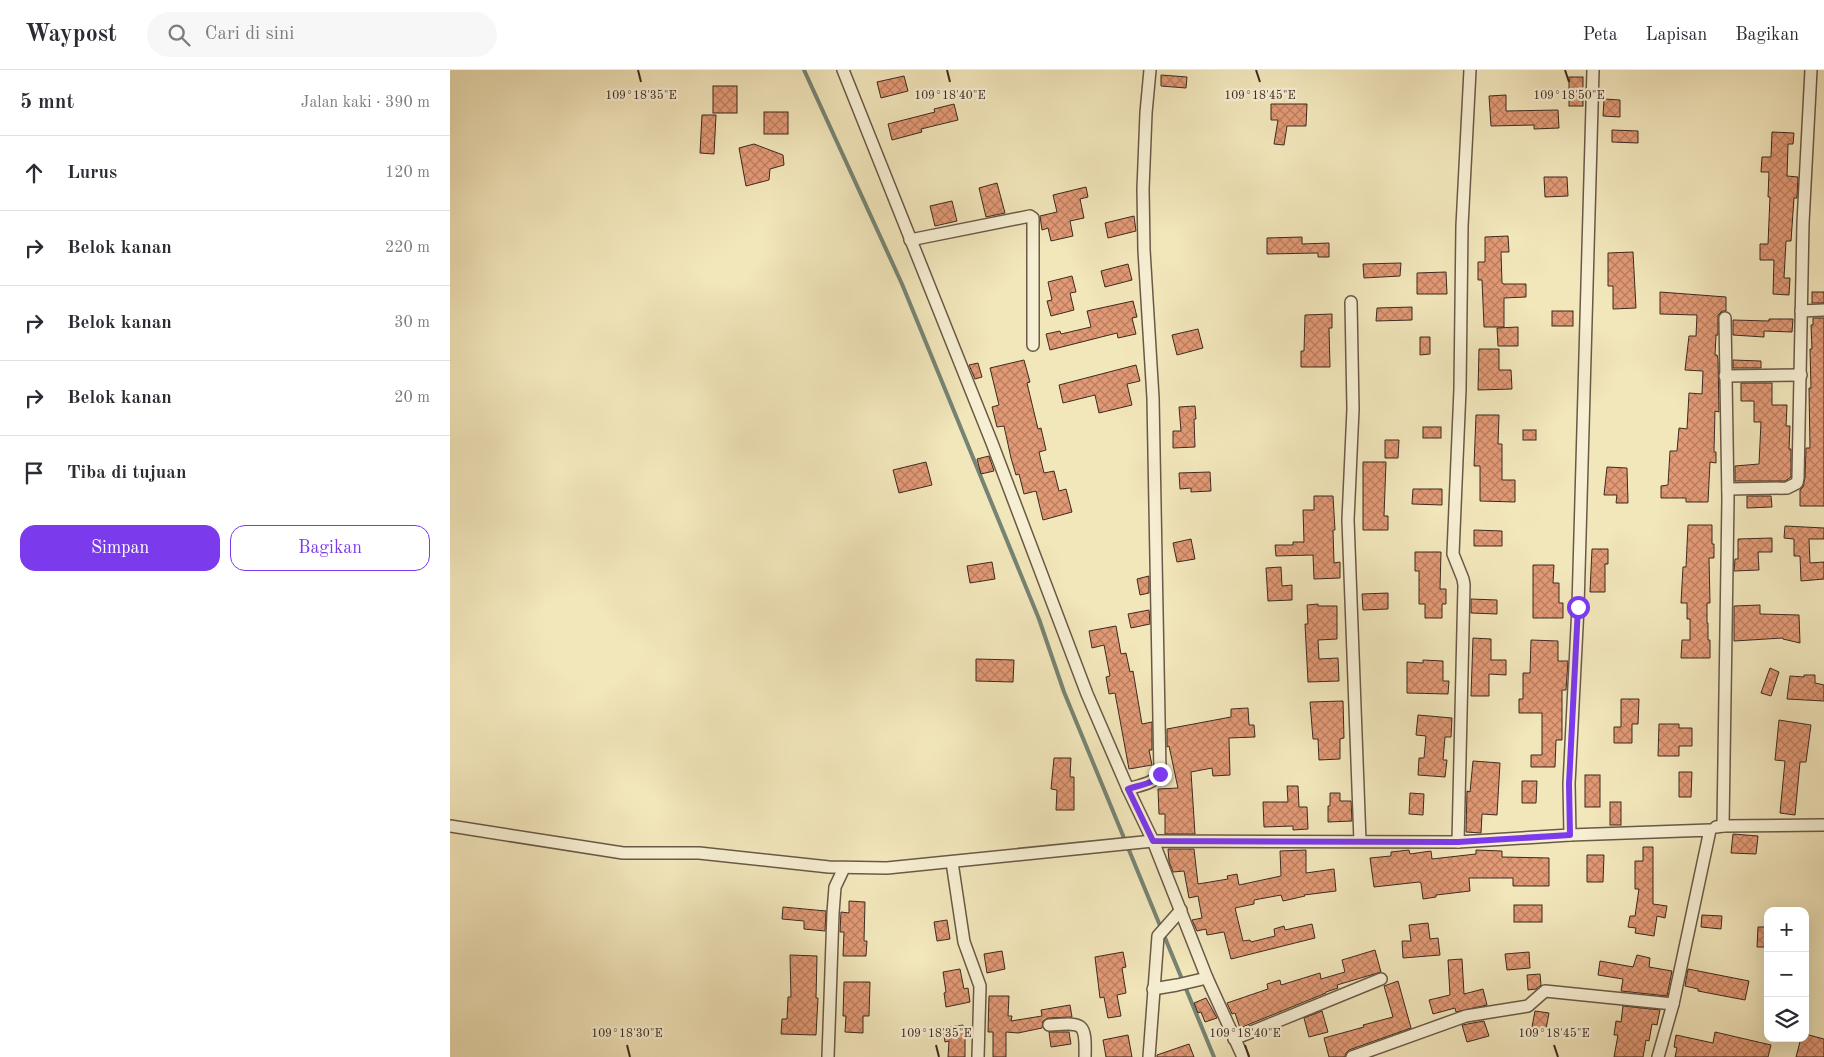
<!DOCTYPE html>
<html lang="id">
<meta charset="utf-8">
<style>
:root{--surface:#fff;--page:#f7f7f7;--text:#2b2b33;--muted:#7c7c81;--line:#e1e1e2;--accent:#7c3aed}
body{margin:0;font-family:"Old Standard TT",serif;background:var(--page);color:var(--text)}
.controls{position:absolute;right:15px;bottom:15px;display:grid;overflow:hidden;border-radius:10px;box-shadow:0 5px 20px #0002}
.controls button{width:45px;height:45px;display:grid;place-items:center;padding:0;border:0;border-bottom:1px solid var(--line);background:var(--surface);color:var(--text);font:25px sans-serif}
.stop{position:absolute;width:15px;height:15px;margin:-11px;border:4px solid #7c3aed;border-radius:50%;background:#fff}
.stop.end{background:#7c3aed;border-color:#fff;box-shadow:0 1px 5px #0008}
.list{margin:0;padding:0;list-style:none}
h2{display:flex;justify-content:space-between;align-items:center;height:65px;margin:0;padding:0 20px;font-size:21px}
h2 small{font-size:16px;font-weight:400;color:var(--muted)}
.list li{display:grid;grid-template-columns:32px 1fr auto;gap:15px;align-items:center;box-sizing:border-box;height:75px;padding:0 20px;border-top:1px solid var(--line)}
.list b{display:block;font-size:19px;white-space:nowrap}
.list em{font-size:16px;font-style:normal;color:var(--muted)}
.actions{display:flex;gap:10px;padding:15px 20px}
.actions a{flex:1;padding:11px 0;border:1px solid var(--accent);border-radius:15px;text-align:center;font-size:18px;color:var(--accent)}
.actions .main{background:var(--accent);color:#fff}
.icon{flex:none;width:28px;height:28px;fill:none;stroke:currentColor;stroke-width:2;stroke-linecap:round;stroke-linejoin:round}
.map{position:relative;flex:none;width:1374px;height:987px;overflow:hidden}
header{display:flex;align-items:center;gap:30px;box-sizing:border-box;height:70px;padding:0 25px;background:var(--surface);border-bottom:1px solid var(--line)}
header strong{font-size:24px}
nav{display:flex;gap:28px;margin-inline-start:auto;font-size:18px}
.search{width:350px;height:45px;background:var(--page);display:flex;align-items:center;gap:12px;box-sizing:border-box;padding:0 18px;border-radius:28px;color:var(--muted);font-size:19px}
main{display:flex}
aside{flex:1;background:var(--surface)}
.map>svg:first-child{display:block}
</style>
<header>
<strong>Waypost</strong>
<div class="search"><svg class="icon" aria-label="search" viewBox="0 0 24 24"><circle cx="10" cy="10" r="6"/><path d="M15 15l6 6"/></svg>Cari di sini</div>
<nav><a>Peta</a><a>Lapisan</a><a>Bagikan</a></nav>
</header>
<main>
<aside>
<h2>5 mnt<small>Jalan kaki · 390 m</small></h2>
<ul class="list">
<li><svg class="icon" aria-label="ahead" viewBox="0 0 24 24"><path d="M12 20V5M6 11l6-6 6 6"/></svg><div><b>Lurus</b></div><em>120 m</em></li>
<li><svg class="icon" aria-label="right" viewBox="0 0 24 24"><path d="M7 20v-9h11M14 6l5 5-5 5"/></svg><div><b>Belok kanan</b></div><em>220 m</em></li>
<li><svg class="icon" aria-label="right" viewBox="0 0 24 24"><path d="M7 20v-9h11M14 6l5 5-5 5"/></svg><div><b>Belok kanan</b></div><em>30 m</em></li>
<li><svg class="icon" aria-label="right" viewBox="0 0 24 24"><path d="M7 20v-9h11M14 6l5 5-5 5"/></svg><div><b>Belok kanan</b></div><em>20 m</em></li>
<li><svg class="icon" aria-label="arrive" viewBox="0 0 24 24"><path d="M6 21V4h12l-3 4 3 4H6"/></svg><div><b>Tiba di tujuan</b></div></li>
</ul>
<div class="actions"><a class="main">Simpan</a><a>Bagikan</a></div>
</aside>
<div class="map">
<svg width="1374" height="987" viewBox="0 0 1374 987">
<defs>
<pattern id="building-cross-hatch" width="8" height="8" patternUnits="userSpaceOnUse" patternTransform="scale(1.25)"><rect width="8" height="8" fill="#e29975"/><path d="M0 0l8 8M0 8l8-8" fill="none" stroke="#b87d5f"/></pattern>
</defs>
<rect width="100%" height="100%" fill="#f2e6bb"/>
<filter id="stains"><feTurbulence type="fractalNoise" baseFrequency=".004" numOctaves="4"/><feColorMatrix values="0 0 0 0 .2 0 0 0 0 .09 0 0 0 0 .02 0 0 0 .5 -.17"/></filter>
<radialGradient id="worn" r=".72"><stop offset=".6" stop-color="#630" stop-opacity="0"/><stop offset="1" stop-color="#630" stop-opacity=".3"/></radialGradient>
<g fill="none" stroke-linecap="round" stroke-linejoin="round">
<path stroke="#768473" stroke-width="4" d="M354,0l98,214 137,335 25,73 150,365"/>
</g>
<g fill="url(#building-cross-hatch)" stroke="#3d2a1f">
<path d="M711,5l26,2 -1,11 -25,-2z"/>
<path d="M454,6l4,15 -27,7 -4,-16z"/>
<rect x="1119" y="7" width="14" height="29"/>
<rect x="263" y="16" width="24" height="27"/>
<path d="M1056,25v16l52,-1 1,18 -25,1v-4l-43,1 -2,-30z"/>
<path d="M1154,29l16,1v17l-17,-1z"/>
<path d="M504,34l4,16 -37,9 1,3 -30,8 -4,-16 47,-12 -1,-3z"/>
<path d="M821,34h36l-1,22h-19l-3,19 -10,-1 4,-24h-7z"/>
<rect x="314" y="42" width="24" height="22"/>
<path d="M252,45h14l-2,39 -14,-1z"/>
<path d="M1162,60l26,1v12l-26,-1z"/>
<path d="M1322,62l22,1 -1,11h-5l-1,32 11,1 -1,21h-3l-3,43h-5l-2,37h6l-1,17 -16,-1 1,-34h-14v-16h8l2,-47h-2l1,-25h-8l1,-15h9z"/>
<path d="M304,74l29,11 1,10 -14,4 -1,11 -23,6 -7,-38z"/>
<path d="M1094,107h23l1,19 -23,1z"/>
<path d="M547,113l8,30 -19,4 -7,-29z"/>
<path d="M636,117l2,10 -8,2 4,19 -14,3 3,15 -22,5 -3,-13 -6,2 -2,-14 17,-4 -4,-17z"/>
<path d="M502,131l5,20 -22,5 -5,-20z"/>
<path d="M684,146l2,15 -28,7 -3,-15z"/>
<path d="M1058,166l1,16h-8l1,31 2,1h22v13l-22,1v29h-20l-2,-47h-4v-18h7v-25z"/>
<path d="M852,167v7l27,-1v14h-11v-4l-51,1v-16z"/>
<path d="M1183,182l3,56 -23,1v-23h-5v-33z"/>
<path d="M951,193l-1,13 -36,2 -1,-14z"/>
<path d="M678,194l4,16 -27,7 -4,-16z"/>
<path d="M996,202l1,22h-30v-21z"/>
<path d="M622,206l4,16 -6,1 4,17 -23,6 -4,-15 5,-1 -4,-18z"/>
<path d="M1210,222l66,5v14h-4l-4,4v20h-2l-1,20h2l1,4 1,53 -4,-1 -1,41h2v11l-6,-1 -2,40h-22v-4h-25v-12l7,-1 2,-34h7l2,-23 8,1 2,-36 13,1 1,-23 -18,-1 4,-34h7l1,-21 -37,-1z"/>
<rect x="1362" y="222" width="12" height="11"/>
<path d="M683,231l4,16 -5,1 4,16 -18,4 -1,-5 -67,17 -4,-16 14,-3 1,3 30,-7 -4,-16z"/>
<path d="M962,237v13l-36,1 1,-13z"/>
<rect x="1102" y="241" width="21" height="15"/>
<path d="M882,244v14h-3l1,39h-29v-16h3l1,-36z"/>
<path d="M1363,248h11v188h-24v-16l3,-3 2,-9 1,-30h4l-1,-60h2l-1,-39h2l-1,-24h2z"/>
<path d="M1319,249h24l-1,13 -28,-1v6l-31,-2v-15l36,1z"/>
<path d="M1068,257v19h-20l-1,-18z"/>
<path d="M748,259l5,19 -26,7 -5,-20z"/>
<path d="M970,267h10v17l-10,1z"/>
<path d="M1029,279h20v21h12l1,19 -34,1z"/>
<path d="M574,290l6,22 -3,1 11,46 3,-1 5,22 -7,2 5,21 10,-2 5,20 7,-2 6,23 -29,8 -7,-29 -12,3 -5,-20 -3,1 -5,-17 -7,-32 -7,1 -5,-20 7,-2 -9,-37z"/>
<path d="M1283,290l28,1v7h-28z"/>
<path d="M528,293l4,14 -7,2 -6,-14z"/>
<path d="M686,295l4,16 -13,3 5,21 -33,8 -4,-18 -32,8 -4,-18z"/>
<path d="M1291,313h31v22h15l-1,21h4l-1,23h2v28l-6,4h-50v-15l24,-2 2,-42h-7v-21h-13z"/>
<path d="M745,336l1,13h-2l1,28 -22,1v-17h8l-2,-24z"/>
<path d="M1026,345h23l-1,29h4v36h13v22l-35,-1v-35h-6z"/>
<rect x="973" y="357" width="18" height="11"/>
<rect x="1073" y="360" width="13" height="10"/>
<path d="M935,370h14l-1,18h-13z"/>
<path d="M539,386l5,15 -13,3 -4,-15z"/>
<path d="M476,392l6,23 -33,8 -6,-23z"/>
<path d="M913,392h23l-2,54h4v14h-25z"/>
<path d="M1157,397l20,1 1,35h-12l1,-8h-13z"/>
<path d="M760,402l1,19 -20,1v-4l-11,1 -1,-16z"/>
<path d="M963,419h29v16l-30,-1z"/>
<path d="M864,426h19l2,34h-2l1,33 6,-1v16l-26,1 -1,-24 -37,1 -1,-11h18v-3h11l-1,-32h11z"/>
<path d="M1297,426h24l1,11 -25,1z"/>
<path d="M1238,455h24v19h2v14h-5l1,45h-3v20h1v17h2v18h-29l1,-18h8v-21h-3v-16h-6l2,-36h3z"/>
<path d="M1335,456l39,2v11h-15l1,24 14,-1v17l-23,2 -1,-25h-6v-17l-10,-1z"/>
<path d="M1024,460l28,1v15h-28z"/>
<path d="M1322,468v14h-14l1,18 -25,1 1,-12h3v-20z"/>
<path d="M741,469l4,20 -18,3 -4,-19z"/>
<path d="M1142,479h16v15h-3v28h-15z"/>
<path d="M965,482h26l-1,37h6v15h-4v14h-17v-14h-6v-33h-4z"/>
<path d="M542,492l3,17 -25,4 -3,-17z"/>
<path d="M1083,495h21l-1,18h6v20h4v15h-30z"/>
<path d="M831,497l1,19 10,-1v15l-24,1 -2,-33z"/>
<path d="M699,506v17l-9,2 -3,-16z"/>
<path d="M938,523v16l-25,1 -1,-16z"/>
<path d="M1021,529l26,1v14l-26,-1z"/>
<path d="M868,534v2h19v33l-19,1 1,19 19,-1 1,23 -31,1 -3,-58h3l-1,-19z"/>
<path d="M1310,535v9l39,1 1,28 -17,-4v-1l-49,3v-35z"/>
<path d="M699,540l1,14 -19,4 -3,-14z"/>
<path d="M666,556l5,28 5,-1 4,19 3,-1 9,53 10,-2v28h-3l3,15 -23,4 -14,-76 -6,1 -3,-17 4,-1 -6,-31 -12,3 -3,-17z"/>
<path d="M1023,568l18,1v21h15v15l-17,-1v22h-18z"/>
<path d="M1081,570l27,1v20h10l-2,29h-4v50h-6l-1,27h-24v-12h11v-42h-23v-14h4v-26h7z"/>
<path d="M526,589l38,1 -1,22 -37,-1z"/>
<path d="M973,590l20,1v20h6l-1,13 -41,-1v-31l16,1z"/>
<path d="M1320,598l9,4 -8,24 -10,-3z"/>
<path d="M1354,605h11v8l9,2v16l-37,-2 3,-23 14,1z"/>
<path d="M1171,629h18l-1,25h-6v19h-18v-16h7z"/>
<path d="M893,631l1,37 -4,1v20l-21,1 -1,-21h-5l-3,-37z"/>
<path d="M798,638l1,17h5l1,12 -26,1 1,37 -17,1 -1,-8 -21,4 4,62h-30v-20h-6l-1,-25 20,-1 -9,-42 -2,1v-18l64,-12v-8z"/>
<path d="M968,645l34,3 -1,19h-6l-2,23h4l-2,17 -27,-2 1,-17h5l2,-22 -10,-1z"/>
<path d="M1329,650l32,5 -5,37h-6l-5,53 -15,-2 5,-52 -10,-1z"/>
<path d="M1209,654h20v4h13v18h-13v10h-21z"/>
<path d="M604,688h17l-1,19h4v33h-18l1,-20 -6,-1z"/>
<path d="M1023,691l27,2 -3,52 -15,-1 -1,19 -15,-1 1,-41 3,1z"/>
<path d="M1229,702h13l-1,25h-12z"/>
<rect x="1135" y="705" width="15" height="32"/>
<path d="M1072,711h15l-1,22h-14z"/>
<path d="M837,716h11l1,21h8l1,22 -15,1v-4l-29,1 -1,-25h25z"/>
<path d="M880,723h10v8h11l1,20 -24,1v-16h2z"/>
<path d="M960,723l14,1 -1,21 -14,-1z"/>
<rect x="1160" y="732" width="11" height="23"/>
<path d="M1283,764l25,2 -2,18 -25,-1z"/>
<path d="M1193,777h10v57l14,2 -2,12 -8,-2 -3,20 -19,-3 1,-5 -8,-1 2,-11h5l4,-27h-4v-28h8z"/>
<path d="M718,779h26l4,35 30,-5 -1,-3 10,-2 2,11 42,-9 -1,-25 26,-1v23l28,-4 2,22 -32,4 1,1 -22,5 -2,-6 -27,5v4l-19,4 8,33 7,-1 1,2 24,-6 -1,-7 10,-3 1,4 27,-6 3,14 -84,21 -7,-27 -17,3 -1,-6 -9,2 -5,-11 10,-2 -4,-22 -9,2 -5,-27 -11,1 -4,-11z"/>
<path d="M959,780l1,4 21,-3 1,8 44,-5v-4l26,1v6l47,1v28h-36v-8h-44l1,13 -34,4v2l-13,2 -2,-16 -2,-1 -45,5 -4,-29 21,-2v-4z"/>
<path d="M1137,785h17l-1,27h-16z"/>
<path d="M399,831l16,1 -1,39h3l-1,15h-23l1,-24h-4l1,-20 8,1z"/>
<rect x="1064" y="835" width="28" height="17"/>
<path d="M333,837l43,4 -1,20 -21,-2v-8l-22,-2z"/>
<path d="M1252,845l20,1 -1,13 -20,-2z"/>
<path d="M497,850l3,19 -13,2 -3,-19z"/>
<path d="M978,853l2,16 8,-1 2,17 -37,3 -1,-17h9l-2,-16z"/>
<path d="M1308,857h10v20h-11z"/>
<path d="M925,880l6,22 -44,13 1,3 -12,4v1l-86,35 -5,-15 -3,1 -5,-11 41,-14 -1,-5 13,-4 1,5 39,-12 1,6 24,-7 -3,-12z"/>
<path d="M552,881l3,18 -18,4 -3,-19z"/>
<path d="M673,882l3,15 -4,1 4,25 -9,2 4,21 -13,2 -4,-21 -4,1 -5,-41z"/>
<path d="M1079,882l1,16 -23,2 -2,-16z"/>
<path d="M340,885l27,1 -1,42h2l-2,37 -35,-1 1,-15h5l1,-22h3z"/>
<path d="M1187,885l13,3 -1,9 23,4 -5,25 -46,-5 2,-12 -25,-4 2,-14 33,6z"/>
<path d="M1012,889l2,35 19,-5 4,16 -31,7 -1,-4 -22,6 -4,-14 21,-5 -2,-35z"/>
<path d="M510,899l4,20 4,-1 2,14 -24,5 -2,-14 2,-1 -3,-20z"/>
<path d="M1238,899l61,12 -4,19 -47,-9v-2l-13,-3z"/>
<path d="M1090,904l1,11 -5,4 -8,1 -1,-15z"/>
<path d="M948,911l13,47 -62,22 -3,3 -1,4h-16l-5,-19 40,-11 -1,-2 30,-8 -9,-31z"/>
<path d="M394,912h26l-1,34h-6v17l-18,-1 1,-16h-3z"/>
<path d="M539,926h20l-1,20h4l-1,5 31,-5 -1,-6 29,-5 2,12 -24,1 -5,3 -1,7 -24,5 -12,-1v25h-13v-25h-5z"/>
<path d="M756,928l11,20 -12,4 -4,-10 -3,1 -4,-10z"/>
<path d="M1173,936l37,4 -3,15 -5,-1 -3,17 -3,-1 -3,17h-29l4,-22h-4l2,-14 5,1z"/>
<path d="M872,941l6,21 -19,5 -5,-19z"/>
<path d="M1085,941l14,2 -3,16 -14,-2z"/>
<path d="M1034,951l5,15 -22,6 -5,-17z"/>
<path d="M513,955l2,11v21h-17l1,-16 -4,1 -2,-14z"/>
<path d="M599,962h20l2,12 -20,3z"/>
<path d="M1265,962l56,13 -3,12h-93l2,-9 -3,-1 2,-12 37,8z"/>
<path d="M1355,964l19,5v18h-28l5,-19h4z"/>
<path d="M678,965l4,22h-26l-3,-17z"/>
<path d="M739,974l5,13h-37v-2z"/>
</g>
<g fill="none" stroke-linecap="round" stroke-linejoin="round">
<defs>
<g id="minor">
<path d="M393,0l149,373 95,251 41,95 25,52 54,137 36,79"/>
<path d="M460,170l120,-24 3,2v127"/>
<path d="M901,232l2,107 -5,111 12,321"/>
<path d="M1351,241l23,-1"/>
<path d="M1275,306l76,-1"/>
<path d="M1278,419l59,-1 10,-5 1,-5 5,-255 8,-153"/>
<path d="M678,719c11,-4 26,-5 32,-16l-7,-375 -9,-148 -1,-61 3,-76 4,-43"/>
<path d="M0,756l173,27h76l130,14 58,1 266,-27 305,1 112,-7 140,-5 -37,174 -15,53"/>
<path d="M1273,756l5,-327 -3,-181"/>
<path d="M1266,757l7,-1 101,-1"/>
<path d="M1120,765l-1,-51 9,-177 15,-537"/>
<path d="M1008,772l6,-257 -1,-6 -10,-25 7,-165 2,-163 8,-156"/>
<path d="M502,792l12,80 16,44 -2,71"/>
<path d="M703,919l24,-4 30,-7"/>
<path d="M599,955c34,-2 37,-4 36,32"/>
<path d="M784,969l147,-60"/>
<path d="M378,987l5,-144 2,-26 9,-19"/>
<path d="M699,987l9,-121 23,-26"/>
<path d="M902,987l114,-41 62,-10 17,-15 128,13"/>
</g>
</defs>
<use href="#minor" stroke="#6a5946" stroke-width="14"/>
<use href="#minor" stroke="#f7efd3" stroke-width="11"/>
</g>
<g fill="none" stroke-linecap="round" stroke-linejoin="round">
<path stroke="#7c3aed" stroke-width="6" d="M710,704c-6,10 -21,11 -32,15l25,52 305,1 112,-7 -1,-51 9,-177"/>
</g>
<path fill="none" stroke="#3d2a1f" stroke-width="2" d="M188,0l3,12M497,0l3,12M806,0l4,12M1115,0l4,12M177,975l3,12M486,975l3,12M795,975l4,12M1104,975l4,12"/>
<g font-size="12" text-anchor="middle" fill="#3d2a1f" stroke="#f7efd3" stroke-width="4.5" stroke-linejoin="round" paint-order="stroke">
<text x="191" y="29">109°18'35"E</text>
<text x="500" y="29">109°18'40"E</text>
<text x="810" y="29">109°18'45"E</text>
<text x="1119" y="29">109°18'50"E</text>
<text x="177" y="967">109°18'30"E</text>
<text x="486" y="967">109°18'35"E</text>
<text x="795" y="967">109°18'40"E</text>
<text x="1104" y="967">109°18'45"E</text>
</g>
<rect width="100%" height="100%" filter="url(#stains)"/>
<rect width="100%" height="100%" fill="url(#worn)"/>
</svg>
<div class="controls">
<button>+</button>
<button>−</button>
<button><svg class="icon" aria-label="layers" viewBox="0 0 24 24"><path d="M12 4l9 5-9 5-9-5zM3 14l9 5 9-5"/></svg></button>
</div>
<div class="stop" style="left:1128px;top:537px"></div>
<div class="stop end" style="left:710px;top:704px"></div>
</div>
</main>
